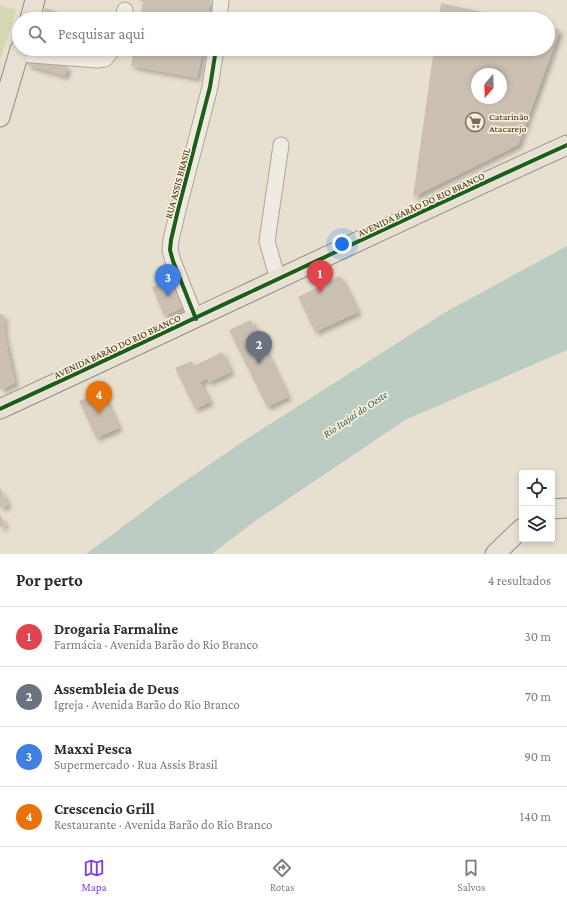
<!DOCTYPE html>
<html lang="pt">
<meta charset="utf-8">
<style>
:root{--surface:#fff;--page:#f2f2f3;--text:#2b2b33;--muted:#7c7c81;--line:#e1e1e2;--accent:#7c3aed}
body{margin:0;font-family:"Crimson Pro",serif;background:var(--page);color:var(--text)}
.controls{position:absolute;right:12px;bottom:12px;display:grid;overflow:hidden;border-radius:4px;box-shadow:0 2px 6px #0003}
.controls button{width:36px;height:36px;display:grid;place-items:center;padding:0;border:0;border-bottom:1px solid var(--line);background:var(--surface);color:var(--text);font:20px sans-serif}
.compass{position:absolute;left:471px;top:68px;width:36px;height:36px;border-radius:50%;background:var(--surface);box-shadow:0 2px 6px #0003;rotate:199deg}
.you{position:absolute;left:342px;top:244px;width:14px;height:14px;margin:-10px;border:3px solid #fff;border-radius:50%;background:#1a73e8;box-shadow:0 0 0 6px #1a73e833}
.badge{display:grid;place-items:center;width:26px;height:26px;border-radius:50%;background:var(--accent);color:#fff;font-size:13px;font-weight:700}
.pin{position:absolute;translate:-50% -33px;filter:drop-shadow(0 1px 2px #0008)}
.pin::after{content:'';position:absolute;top:21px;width:14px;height:12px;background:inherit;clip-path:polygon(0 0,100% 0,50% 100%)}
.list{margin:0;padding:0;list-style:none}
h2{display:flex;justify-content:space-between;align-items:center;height:52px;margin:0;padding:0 16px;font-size:17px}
h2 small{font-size:13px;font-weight:400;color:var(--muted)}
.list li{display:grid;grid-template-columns:26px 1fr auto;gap:12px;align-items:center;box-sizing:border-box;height:60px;padding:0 16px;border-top:1px solid var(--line)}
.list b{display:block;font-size:15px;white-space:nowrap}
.list p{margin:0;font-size:13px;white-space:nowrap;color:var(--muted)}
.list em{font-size:13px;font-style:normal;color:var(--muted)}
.icon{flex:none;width:22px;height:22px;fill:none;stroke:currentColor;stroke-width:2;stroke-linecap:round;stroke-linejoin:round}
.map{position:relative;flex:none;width:567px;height:554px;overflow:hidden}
.search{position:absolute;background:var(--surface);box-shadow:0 2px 6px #0003;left:12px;right:12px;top:12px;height:44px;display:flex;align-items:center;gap:10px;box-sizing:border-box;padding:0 14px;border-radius:22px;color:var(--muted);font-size:15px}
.sheet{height:292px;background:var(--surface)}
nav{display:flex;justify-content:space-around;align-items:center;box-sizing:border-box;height:56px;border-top:1px solid var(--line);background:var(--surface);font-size:11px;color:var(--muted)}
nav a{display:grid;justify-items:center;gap:2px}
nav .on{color:var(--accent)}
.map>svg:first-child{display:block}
</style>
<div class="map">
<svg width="567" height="554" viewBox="0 0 567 554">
<defs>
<filter id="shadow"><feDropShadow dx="3.5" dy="3.5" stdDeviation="2" flood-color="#0004"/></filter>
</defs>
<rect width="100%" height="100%" fill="#e7e0d1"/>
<path fill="#d6d7b3" d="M0,5l16,5 -16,52z"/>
<path fill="#bcccc2" d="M567,246v104l-162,70 -154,104 -39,30h-126l79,-59 83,-57 201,-128z"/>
<g fill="#cbbfb2" fill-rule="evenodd" filter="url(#shadow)">
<path d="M138,0h73l-3,19h-68l3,-17z"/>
<path d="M441,3l70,15v1h-72z"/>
<path d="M45,8l36,11h-39z"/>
<path d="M548,27l12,3 -42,115 -105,52 21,-148h114zM477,74h24v24h-24z"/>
<path d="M67,49h22l-2,7z"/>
<path d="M134,49h69l-6,29 -66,-12z"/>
<path d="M29,57l39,10 -3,9 -38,-11z"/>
<path d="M340,276l18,36 -43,20 -17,-35z"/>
<path d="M171,279l13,28 -20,9 -12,-29z"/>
<path d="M0,314l4,1v18l11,50 -15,7z"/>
<path d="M251,320l37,77 -21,10 -38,-77z"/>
<path d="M222,352l9,20 -22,10 -2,-3 -7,3 10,20 -15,7 -20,-41 17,-7 2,5z"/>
<path d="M102,391l17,37 -23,10 -17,-37z"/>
<path d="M0,487l8,18 -8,3z"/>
<path d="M0,514l5,11 -5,3z"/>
</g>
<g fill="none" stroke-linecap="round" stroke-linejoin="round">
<defs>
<g id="minor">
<path d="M122,19l3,-9"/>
<path d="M219,19l2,-19"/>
<path d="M19,54l78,6 8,-1 4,-5 2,-5"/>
<path d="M279,279l-5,-13 -7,-25 14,-96"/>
<path d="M196,319l-23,-58 -3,-11 1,-10 7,-30 32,-123 6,-38"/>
</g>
<g id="major">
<path d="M30,19l5,-19"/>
<path d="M0,117l20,-68"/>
<path d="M0,409c189,-87 377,-178 567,-264"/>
<path d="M552,509l15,-1"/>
<path d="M495,554l27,-26"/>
</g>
</defs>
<use href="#minor" stroke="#ada599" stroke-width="17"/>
<use href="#major" stroke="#928b80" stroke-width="21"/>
<use href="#minor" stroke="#efebe3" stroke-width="15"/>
<use href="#major" stroke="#e6e1d4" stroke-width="19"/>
<defs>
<g id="cycleway">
<path d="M196,319l-23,-58 -3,-11 1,-10 7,-30 32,-123 6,-38"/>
<path d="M0,409c189,-87 377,-178 567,-264"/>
</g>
</defs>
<use href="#cycleway" stroke="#f7eed8" stroke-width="6"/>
<use href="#cycleway" stroke="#1b5e20" stroke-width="4"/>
</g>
<defs>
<symbol id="supermarket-ring" viewBox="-11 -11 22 22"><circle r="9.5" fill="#f7eed8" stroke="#786c5e" stroke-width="1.5"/><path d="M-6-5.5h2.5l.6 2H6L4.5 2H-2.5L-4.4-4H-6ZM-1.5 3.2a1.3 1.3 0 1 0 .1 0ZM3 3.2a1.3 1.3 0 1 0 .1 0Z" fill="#786c5e"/></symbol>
</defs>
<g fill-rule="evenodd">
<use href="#supermarket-ring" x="464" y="111" width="22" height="22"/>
</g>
<g text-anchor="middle" stroke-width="3.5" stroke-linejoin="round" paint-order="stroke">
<g font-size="10" fill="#3d2e20" stroke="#f7eed8" text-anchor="start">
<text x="489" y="120">Catarinão<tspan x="489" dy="12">Atacarejo</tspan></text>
</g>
<g font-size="10" fill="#3d2e20" stroke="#f7eed8">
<text transform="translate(177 183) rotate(-75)" y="4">RUA ASSIS BRASIL</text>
<text transform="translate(421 204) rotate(-25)" y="4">AVENIDA BARÃO DO RIO BRANCO</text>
<text transform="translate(117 346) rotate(-25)" y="4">AVENIDA BARÃO DO RIO BRANCO</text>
</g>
<g font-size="11" font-style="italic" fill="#2f5d5a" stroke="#f7eed8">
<text transform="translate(355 414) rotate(-34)" y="4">Rio Itajaí do Oeste</text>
</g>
</g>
</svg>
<div class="controls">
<button><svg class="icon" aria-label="locate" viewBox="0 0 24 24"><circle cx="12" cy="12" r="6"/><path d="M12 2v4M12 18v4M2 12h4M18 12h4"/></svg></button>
<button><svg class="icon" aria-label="layers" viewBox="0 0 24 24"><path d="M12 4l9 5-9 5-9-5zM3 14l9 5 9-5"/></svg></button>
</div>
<svg class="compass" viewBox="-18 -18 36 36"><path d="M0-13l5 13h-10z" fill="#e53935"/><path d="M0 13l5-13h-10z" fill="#7c7c81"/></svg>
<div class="you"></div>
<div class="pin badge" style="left:320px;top:293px;background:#e0444e">1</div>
<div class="pin badge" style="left:259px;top:364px;background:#6b7280">2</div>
<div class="pin badge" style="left:168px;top:297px;background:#3f7fe0">3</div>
<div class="pin badge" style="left:99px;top:414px;background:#e8710a">4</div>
<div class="search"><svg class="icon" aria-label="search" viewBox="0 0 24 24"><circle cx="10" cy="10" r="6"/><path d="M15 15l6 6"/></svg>Pesquisar aqui</div>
</div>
<section class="sheet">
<h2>Por perto<small>4 resultados</small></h2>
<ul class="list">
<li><span class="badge" style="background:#e0444e">1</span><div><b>Drogaria Farmaline</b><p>Farmácia · Avenida Barão do Rio Branco</p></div><em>30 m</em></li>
<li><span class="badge" style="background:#6b7280">2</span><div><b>Assembleia de Deus</b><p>Igreja · Avenida Barão do Rio Branco</p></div><em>70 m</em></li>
<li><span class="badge" style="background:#3f7fe0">3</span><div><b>Maxxi Pesca</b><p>Supermercado · Rua Assis Brasil</p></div><em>90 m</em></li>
<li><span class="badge" style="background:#e8710a">4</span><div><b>Crescencio Grill</b><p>Restaurante · Avenida Barão do Rio Branco</p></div><em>140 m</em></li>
</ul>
</section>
<nav>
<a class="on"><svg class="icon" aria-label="map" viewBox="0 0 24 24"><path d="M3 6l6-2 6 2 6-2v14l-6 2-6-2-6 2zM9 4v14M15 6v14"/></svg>Mapa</a>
<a><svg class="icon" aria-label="directions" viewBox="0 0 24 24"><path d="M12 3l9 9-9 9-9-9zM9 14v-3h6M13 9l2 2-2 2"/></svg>Rotas</a>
<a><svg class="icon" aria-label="saved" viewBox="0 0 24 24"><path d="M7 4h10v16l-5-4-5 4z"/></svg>Salvos</a>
</nav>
